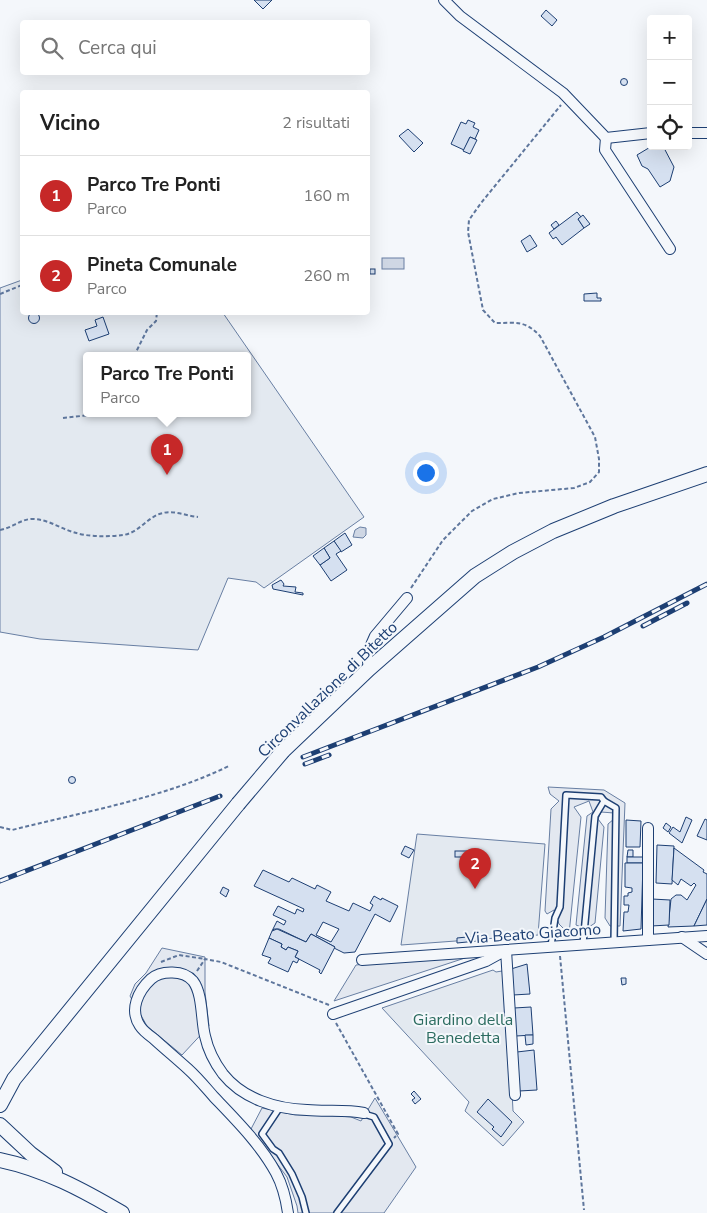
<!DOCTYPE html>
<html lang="it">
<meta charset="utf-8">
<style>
:root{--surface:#fff;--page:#f2f2f2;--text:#222;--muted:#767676;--line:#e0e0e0;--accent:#c62828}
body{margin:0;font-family:"Nunito Sans",sans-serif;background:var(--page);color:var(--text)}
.controls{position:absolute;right:15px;top:15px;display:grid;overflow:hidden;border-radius:5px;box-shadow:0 5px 20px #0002}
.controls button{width:45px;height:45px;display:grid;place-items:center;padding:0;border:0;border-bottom:1px solid var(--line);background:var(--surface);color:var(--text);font:25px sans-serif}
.you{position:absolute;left:425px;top:472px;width:18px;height:18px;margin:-12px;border:4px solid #fff;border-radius:50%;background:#1a73e8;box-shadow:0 0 0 8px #1a73e833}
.badge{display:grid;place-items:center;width:32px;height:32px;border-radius:50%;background:var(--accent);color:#fff;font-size:16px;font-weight:700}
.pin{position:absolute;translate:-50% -41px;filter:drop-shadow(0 1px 2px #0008)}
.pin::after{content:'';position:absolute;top:26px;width:18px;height:15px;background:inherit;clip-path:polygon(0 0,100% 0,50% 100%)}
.popup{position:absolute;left:83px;top:352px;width:168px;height:65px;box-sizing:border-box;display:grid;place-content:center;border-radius:5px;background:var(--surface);filter:drop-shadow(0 1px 4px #0005);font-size:16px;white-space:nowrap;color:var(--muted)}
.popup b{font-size:19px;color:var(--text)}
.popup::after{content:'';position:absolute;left:50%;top:100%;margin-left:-10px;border:10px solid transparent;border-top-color:var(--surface)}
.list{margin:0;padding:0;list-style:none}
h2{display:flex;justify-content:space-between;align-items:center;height:65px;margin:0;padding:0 20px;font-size:21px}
h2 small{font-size:16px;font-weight:400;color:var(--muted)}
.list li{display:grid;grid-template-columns:32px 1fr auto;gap:15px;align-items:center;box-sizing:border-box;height:80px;padding:0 20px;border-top:1px solid var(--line)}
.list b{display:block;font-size:19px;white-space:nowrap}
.list p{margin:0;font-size:16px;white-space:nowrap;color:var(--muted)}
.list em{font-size:16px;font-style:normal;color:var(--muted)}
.icon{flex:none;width:28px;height:28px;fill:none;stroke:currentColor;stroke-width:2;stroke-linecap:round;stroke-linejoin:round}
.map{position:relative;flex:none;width:707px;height:1213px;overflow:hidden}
.search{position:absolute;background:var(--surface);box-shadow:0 5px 20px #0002;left:20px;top:20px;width:350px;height:55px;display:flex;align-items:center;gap:12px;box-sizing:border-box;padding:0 18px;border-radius:5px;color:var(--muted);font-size:19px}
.panel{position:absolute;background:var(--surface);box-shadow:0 5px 20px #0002;left:20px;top:90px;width:350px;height:225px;border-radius:5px}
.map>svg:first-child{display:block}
</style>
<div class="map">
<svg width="707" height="1213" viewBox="0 0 707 1213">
<rect width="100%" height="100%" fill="#f4f7fb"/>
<g fill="#e3e9f0" stroke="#687fa3" fill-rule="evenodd">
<path d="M22,280v32l201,1 141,204 -100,71 -8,-6 -28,-4 -30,72 -158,-11 -40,-7v-344zM87,356h160v58h-160z"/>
<path d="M417,834l128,10 -7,91 -137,10z"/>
<path d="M493,970l3,2 6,-1 4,3 7,137 11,11 -21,24 -38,-35 4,-9 -87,-94z"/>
</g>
<g fill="#e3e8f0" stroke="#687fa3">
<path d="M548,787l56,3 21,13 -5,123h-10l-5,-8 3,-94 6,-5v-6l-13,-1 -3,7 6,8 -9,96 -6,4 -2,6h-6v-6l-5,-2 11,-109 6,-4 -4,-11 -15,6 7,10 -12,117 -10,-10 -5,-14 -7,4 -2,-3 6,-102 8,-8 -9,-7z"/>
<path d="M162,948l43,9v35l4,34 -27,29 -35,-29 -17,-30 5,-12 11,-11z"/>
<path d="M472,954l-7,4 -131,43 22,-36z"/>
<path d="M375,1098l41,69 -32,46h-86l-1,-7 -10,-29 -36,-48 11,-21 33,7 44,1 12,1 10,4z"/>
</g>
<g fill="#cfd7e4" stroke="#687fa3">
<rect x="382" y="258" width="22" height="11"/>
<path d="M360,527l6,1v7l-3,3 -10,-1 2,-7z"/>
</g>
<g fill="#d5e0f0" stroke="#1d3f73" fill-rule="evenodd">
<path d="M254,0h18l-9,9z"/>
<path d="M546,10l11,10 -5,6 -11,-10z"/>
<circle cx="624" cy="82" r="3.5"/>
<path d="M468,120l7,3 -2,4 6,3 -4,9 -5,-2 -6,13 -13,-6 10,-22 5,2z"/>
<path d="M408,129l15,14 -9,9 -15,-16z"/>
<path d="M470,137l7,3 -7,14 -7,-3z"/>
<path d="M652,146h11l11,21 -4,14 -10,6 -12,-18 -6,-3 -5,-11z"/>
<path d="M577,212l4,5 -3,2 6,9 -22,17 -6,-8 -3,2 -4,-6z"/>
<path d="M583,215l7,9 -6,4 -6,-9z"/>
<path d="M556,221l3,4 -5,4 -3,-4z"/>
<path d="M530,235l7,11 -10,6 -6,-11z"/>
<rect x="370" y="269" width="5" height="5"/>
<path d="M597,293v5h4v3h-17v-7z"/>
<circle cx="34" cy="318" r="5.5"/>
<path d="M103,317l6,17 -20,7 -4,-11 12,-4 -2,-6z"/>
<path d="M345,533l7,12 -11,7 -7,-11z"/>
<path d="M334,541l7,10 -5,3 11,16 -16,11 -11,-16 10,-7 -6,-10z"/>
<path d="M324,548l6,10 -10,7 -7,-9z"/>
<path d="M281,580l3,4 -1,2 13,1 -1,5 8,1v2l-30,-6 -1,-4z"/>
<circle cx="72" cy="780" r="3.5"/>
<path d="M686,817l6,3 -10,23 -13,-10 4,-6 7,5z"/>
<path d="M705,819l2,1v20l-10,-4z"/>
<path d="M626,820l15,1 -1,26h-14z"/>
<path d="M666,823l5,4 -3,5 -5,-4z"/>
<path d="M657,845l17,1 -2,38 -16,-1z"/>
<path d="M405,846l9,4 -5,8 -8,-4z"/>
<path d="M674,848l30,22 -1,2 4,2v25l-13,27 -26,1 3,-28 5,-4h5l6,5 9,-15 -2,-2 -3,3 -10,-7 -3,6 -6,-5z"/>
<path d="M628,850h5v7h-6z"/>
<rect x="455" y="851" width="20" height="6"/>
<rect x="627" y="857" width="16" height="6"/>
<path d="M625,863h18l-2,66 -18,2 1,-19h4l1,-7h-5v-9h4v-3l4,-1v-4l-7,-1z"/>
<path d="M263,870l26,12 3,-4 23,11 2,-4 14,7 -5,9 23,10 4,-8 17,8 3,-6 -3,-2 4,-7 7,4 1,-2 16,8 -8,16 -15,-8 -20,38 -11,1 -10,-5 1,-1 -24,-13 -5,8 -27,-13h-5l-2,2 5,-10 7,4 2,-4 -13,-6 5,-9 17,8 2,-5 6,3 1,-3 -50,-23zM323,922l16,7 -8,13 -15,-7z"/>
<path d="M223,887l6,3 -3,7 -6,-4z"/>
<path d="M652,899l18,1 -1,25 -18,1z"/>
<path d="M707,899v26l-13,1z"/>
<path d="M277,929l29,13 5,-8 24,13 -14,27 -2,-2 1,-2 -25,-13 3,-6 -10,-4 -2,3 -5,-3 1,-3 -13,-6 3,-7z"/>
<path d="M477,936v5l-20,2v-5z"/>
<path d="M269,938l13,6 -1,3 5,3 2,-3 10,4 -3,6 4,2 -2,4 -4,-2 -5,11 -20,-9 3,-5 -9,-3z"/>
<path d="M527,964l3,30 -17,1 -2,-26z"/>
<path d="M621,978h5v6l-4,1z"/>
<path d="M531,1007l2,28 -17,1 -2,-28z"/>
<path d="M525,1035h8v9l-7,1z"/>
<path d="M534,1050l3,40 -18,1 -2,-39z"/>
<path d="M414,1091l7,8 -6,5 -3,-4 3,-2 -4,-4z"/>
<path d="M488,1099l24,23 -11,15 -9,-8 2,-2 -17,-15z"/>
</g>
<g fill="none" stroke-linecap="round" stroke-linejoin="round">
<defs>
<g id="service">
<path d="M583,944l12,-128 9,-15 12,7 -2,134"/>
<path d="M551,946l4,-28 5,-11 6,-112 35,2 3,4"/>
<path d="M280,1107l-18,27 11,15 6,4 13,21 10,23 4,16"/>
<path d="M337,1213l52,-69 -15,-27 -10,-3"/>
</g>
<g id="minor">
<path d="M444,0l16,16 103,77 43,45 45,-5"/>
<path d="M688,133h19"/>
<path d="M606,138l-1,12 65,99"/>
<path d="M369,669l-2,-15 8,-18 32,-38"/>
<path d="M648,828v112"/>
<path d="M682,937l25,17"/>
<path d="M362,960l345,-24"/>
<path d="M333,1014l153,-53 20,-11 9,145"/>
<path d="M288,1213c-2,-14 -5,-27 -12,-40 -15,-28 -40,-53 -62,-76 -8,-9 -16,-19 -26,-28 -11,-10 -23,-20 -34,-30 -4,-3 -11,-8 -14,-13 -11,-16 -2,-35 11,-47 10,-9 33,-9 42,2 10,13 8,40 12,55 3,14 9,26 18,38 20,25 53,35 84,36 19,2 37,-1 57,3"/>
</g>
<g id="secondary">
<path d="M283,751l86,-82 106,-93 38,-24 40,-21 61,-25 93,-32"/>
<path d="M0,1105l14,-26 224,-275"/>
<path d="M0,1125l31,29 24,18"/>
<path d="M0,1160c44,9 83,30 122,53"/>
</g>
</defs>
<use href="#service" stroke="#1d3f73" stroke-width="8"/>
<use href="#minor" stroke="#1d3f73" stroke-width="12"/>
<use href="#secondary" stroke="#1d3f73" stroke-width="16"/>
<g stroke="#5e769c" stroke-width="2" stroke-dasharray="4 2.5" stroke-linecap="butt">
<path d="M0,294l22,-9"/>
<path d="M134,356l13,-26 9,-9 1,-9"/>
<path d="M63,418l36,-4"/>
<path d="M0,530c12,-2 21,-11 32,-11 16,0 27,9 41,13 14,5 35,5 50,3 16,-2 25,-19 40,-22 11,-3 24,3 35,4"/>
<path d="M411,588l32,-48 29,-29 21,-12 26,-6 55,-5 16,-6 9,-10v-13l-4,-22 -55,-101c-15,-16 -24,-13 -45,-13l-12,-13 -15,-78 1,-12 12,-17 80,-98"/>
<path d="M0,827l12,3 12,-3c69,-17 141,-30 205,-61"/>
<path d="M560,956l24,254"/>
<path d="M161,962l18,-7 26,4"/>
<path d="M197,971l8,-12 16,3 108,43"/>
<path d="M336,1023l62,111 -4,4"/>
</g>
<use href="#service" stroke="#f4f7fb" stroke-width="5"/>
<use href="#minor" stroke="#f4f7fb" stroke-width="10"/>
<use href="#secondary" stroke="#f4f7fb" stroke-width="14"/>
<defs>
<g id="rail">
<path d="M643,626l44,-23"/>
<path d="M303,757l235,-90 66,-30 103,-53"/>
<path d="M305,764l24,-9"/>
<path d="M0,881l220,-85"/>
</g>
</defs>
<use href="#rail" stroke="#1d3f73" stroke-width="5"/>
<use href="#rail" stroke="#f4f7fb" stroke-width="3" stroke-dasharray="9" stroke-linecap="butt"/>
<defs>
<path id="secondary-bridge" d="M238,804l45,-53"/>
</defs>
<use href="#secondary-bridge" stroke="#1d3f73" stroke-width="16" stroke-linecap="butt"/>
<use href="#secondary-bridge" stroke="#f4f7fb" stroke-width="14"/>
</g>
<g text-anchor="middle" stroke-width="4" stroke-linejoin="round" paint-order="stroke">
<g font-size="16" fill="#1d3f73" stroke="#f4f7fb">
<text transform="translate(327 689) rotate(-44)" y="6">Circonvallazione di Bitetto</text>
<text transform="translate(533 933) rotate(-4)" y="6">Via Beato Giacomo</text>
</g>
<g font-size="16" fill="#2c6c60" stroke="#f4f7fb">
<text x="463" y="1025">Giardino della<tspan x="463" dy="18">Benedetta</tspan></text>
</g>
</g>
</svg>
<div class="controls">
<button>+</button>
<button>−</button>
<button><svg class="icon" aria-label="locate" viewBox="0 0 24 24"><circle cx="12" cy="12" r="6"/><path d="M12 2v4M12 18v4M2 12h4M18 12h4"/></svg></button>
</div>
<div class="you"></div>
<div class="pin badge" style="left:167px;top:475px">1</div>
<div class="popup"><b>Parco Tre Ponti</b>Parco</div>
<div class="pin badge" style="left:475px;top:889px">2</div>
<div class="search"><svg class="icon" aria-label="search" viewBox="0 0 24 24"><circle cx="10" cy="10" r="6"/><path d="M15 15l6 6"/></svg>Cerca qui</div>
<section class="panel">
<h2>Vicino<small>2 risultati</small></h2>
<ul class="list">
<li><span class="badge">1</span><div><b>Parco Tre Ponti</b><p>Parco</p></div><em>160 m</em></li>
<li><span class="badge">2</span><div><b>Pineta Comunale</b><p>Parco</p></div><em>260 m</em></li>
</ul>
</section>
</div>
